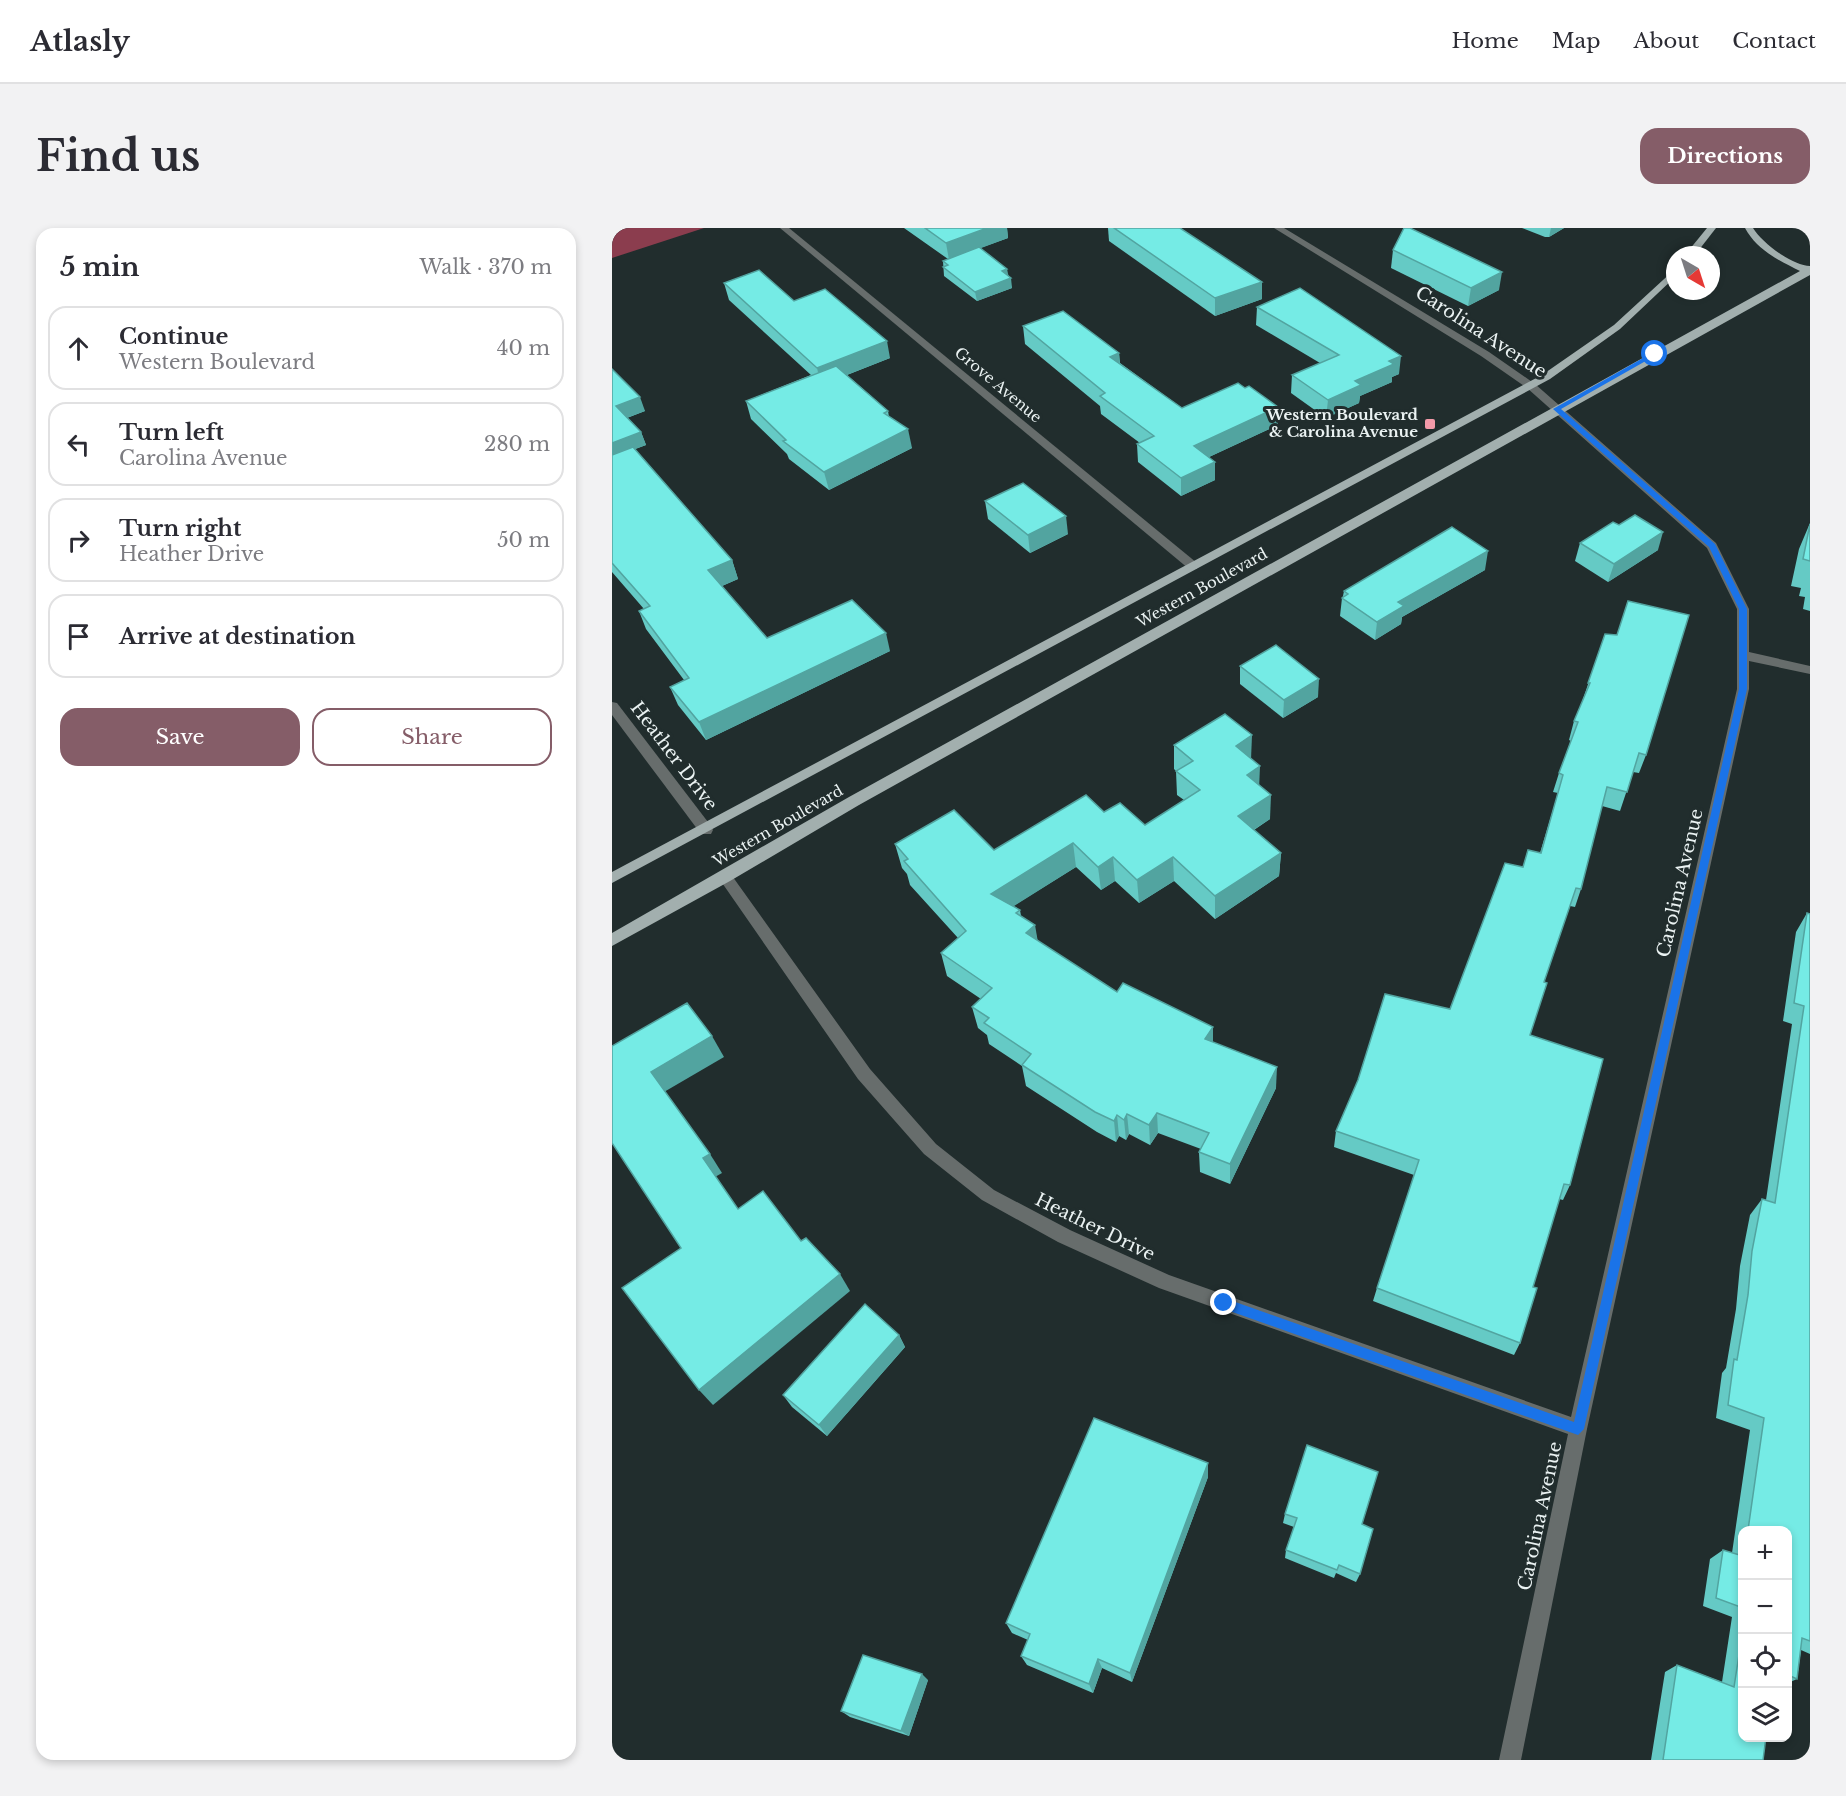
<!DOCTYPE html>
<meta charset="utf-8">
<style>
:root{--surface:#fff;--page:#f2f2f3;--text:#2b2b33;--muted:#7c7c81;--line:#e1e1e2;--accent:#855d68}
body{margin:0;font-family:"Libre Baskerville",serif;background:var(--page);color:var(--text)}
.controls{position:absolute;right:18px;bottom:18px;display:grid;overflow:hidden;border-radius:12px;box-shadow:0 3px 9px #0003}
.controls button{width:54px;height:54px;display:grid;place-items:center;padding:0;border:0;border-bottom:2px solid var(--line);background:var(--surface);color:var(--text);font:30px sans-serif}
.compass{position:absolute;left:1054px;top:18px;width:54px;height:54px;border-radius:50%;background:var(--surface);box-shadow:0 3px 9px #0003;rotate:141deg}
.stop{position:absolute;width:18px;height:18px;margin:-14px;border:4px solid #1a73e8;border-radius:50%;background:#fff}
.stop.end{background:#1a73e8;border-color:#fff;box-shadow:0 2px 6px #0008}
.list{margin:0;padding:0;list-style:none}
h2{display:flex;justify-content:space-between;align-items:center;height:78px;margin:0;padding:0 24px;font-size:26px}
h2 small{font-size:20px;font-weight:400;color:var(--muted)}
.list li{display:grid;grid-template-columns:39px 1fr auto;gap:18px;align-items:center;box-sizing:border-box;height:84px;margin:0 12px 12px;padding:0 12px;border:2px solid var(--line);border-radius:18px}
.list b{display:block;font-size:22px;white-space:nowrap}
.list p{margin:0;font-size:20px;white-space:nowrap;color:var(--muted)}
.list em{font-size:20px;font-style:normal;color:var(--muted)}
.actions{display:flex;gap:12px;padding:18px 24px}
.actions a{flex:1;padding:14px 0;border:2px solid var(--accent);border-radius:18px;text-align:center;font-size:21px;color:var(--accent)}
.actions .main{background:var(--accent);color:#fff}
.icon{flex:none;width:33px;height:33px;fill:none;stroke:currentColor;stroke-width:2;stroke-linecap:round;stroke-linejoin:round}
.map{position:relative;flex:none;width:1198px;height:1532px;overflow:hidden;border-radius:18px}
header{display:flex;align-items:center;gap:36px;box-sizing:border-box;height:84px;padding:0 30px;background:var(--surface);border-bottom:2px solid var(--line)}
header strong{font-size:28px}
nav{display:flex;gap:33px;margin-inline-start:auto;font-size:21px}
.intro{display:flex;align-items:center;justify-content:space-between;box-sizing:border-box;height:144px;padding:0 36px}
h1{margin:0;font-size:42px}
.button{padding:15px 27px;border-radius:18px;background:var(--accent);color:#fff;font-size:21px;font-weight:700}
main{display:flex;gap:36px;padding:0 36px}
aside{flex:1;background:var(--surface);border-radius:18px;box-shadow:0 3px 9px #0003}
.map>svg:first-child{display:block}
</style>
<header>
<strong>Atlasly</strong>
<nav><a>Home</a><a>Map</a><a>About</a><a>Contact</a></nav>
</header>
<div class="intro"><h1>Find us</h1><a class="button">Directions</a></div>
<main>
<aside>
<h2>5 min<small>Walk · 370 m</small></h2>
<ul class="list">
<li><svg class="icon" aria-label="ahead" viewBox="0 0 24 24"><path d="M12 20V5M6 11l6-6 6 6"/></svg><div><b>Continue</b><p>Western Boulevard</p></div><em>40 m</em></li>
<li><svg class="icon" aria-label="left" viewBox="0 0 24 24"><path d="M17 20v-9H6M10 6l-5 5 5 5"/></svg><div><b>Turn left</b><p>Carolina Avenue</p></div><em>280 m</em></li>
<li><svg class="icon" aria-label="right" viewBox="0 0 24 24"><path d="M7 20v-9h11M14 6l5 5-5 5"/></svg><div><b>Turn right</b><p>Heather Drive</p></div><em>50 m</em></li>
<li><svg class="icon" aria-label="arrive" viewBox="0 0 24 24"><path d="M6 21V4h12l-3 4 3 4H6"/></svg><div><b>Arrive at destination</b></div></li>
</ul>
<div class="actions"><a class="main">Save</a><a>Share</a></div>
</aside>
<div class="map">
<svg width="1198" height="1532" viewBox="0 0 1198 1532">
<rect width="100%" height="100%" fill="#212d2d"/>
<path fill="#8b3d4e" d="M0,0h92l-92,30z"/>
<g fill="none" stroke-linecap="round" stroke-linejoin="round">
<g fill="#676d6c" fill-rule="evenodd">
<path d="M168,0h9l408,335v6h-8z"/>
<path d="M662,0h10l205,124 46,32 181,159 33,66v43l61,14v8l-61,-13v28l-162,740 -66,331h-22l69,-326 -409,-146 -101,-46 -76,-42 -58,-46 -66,-75 -140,-202 7,-5 5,1 140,196 66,75 58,46 76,40 99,45 402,142 166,-728v-80l-30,-61 -180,-160 -46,-32z"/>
<path d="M0,474l5,1 94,123 2,4 -2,4h-10l-89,-119z"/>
</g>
<g fill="#a2afae" fill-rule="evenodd">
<path d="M1095,0h9l-21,27h-10z"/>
<path d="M1133,0h8c9,15 40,38 57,38v9l-951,530 -129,76 -118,65v-13l237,-136 951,-526c-22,-11 -43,-21 -55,-43z"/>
<path d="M1063,41v8l-55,52 -70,50 -938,504v-11l930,-497 72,-50z"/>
</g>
</g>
<g fill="#65cac5">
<path d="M292,0h103l1,10 -28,10 28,28 4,12 -35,13 -33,-25 -1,-15 5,-2z"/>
<path d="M496,0h72l82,71 -47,17 -106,-75z"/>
<path d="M910,0h42l-15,9h-4z"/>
<path d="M781,22l106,40 -31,16 -77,-38z"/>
<path d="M112,55l166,75 -43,17 41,36 1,6 23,31 -83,42 -40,-31 -2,-5 -36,-35 -5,-18 65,-26 -82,-75z"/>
<path d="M645,79l142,67 -7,3v5l-32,14 -1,7 -33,15 -35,-25 1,-18 28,-12 -64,-38z"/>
<path d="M411,98l96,27 1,10 62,45 96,17 -69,32 6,23 -34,16 -43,-34 -1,-18 3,-1 -39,-29 -1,-8 -75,-62z"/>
<path d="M0,141l33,42 -18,7 14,14 5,13 -11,4 97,111 6,19 -16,7 45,52 123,13 -184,89 -28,-35 -8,-18 14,-7 -38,-51 -7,-18 5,-2 -32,-37z"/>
<path d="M373,273l83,33 -38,19 -42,-34z"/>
<path d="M1198,295v88l-7,-2 2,-12 -6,-1 2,-8 -10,-2 8,-37z"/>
<path d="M968,315l78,7 -50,32 -33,-21z"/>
<path d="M873,342l-83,47 -1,7 -26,16 -35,-24 2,-18 1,-2 1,-5z"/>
<path d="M993,406l41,121 -7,18 -6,-1 -13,39 -18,-5 -21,83 -6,18 -5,-1 -26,76 -14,53 40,150 -7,15 -4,-1 -26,88 -13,56 -6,12 -141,-54 4,-13 37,-113 -80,-28 2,-16 114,-122 73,-142 5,-17 12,3 18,-60 -5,-1 6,-19 12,-32 -2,-1 5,-19 8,-19z"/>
<path d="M628,438l78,31 -35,21 -43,-34z"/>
<path d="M562,517l77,14 19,60 -16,11 27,23 -2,23 -64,43 -41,-38 -35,22 -24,-22 -14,9 -25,-23 -63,39 7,4 1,6 17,25 79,51 96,50 63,46 -46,96 -30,-12 -1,-20 2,-3 -43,-16 -8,12 -21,-11 -3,6 -7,-4 -3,6 -19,-10 -71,-46 -4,-20 -33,-22 -2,-9 -9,-7 -6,-21 9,-8 -34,-23 -6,-23 17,-15 -48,-53 -3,-11 -5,-6 -7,-24 99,6 110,-38 41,13 39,-25 -7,-5 -1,-24 -2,-2z"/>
<path d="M1195,685l3,1v740l-9,-4 -4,29 -9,4v-153h-45v207l20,23h-112l14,-88 12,-7 45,17 10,-65 -29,-11 7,-47 13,-9 9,3 18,-123 -34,-12 6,-45 4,-5 10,-59 4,-43 10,-51 12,-16 4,1 26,-176 -9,-3 13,-89z"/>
<path d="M287,1107l6,12 -78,89 -35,-29 -9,-12z"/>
<path d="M596,1235v14l-76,205 -30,-14 -9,25 -66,-28 -6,-9 7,-16 -16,-7 -6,-10z"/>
<path d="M673,1286l77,10 -2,50 -4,8 -20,-9 -2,5 -49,-20 1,-8 8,-23 -11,-4z"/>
<path d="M316,1452l-19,56 -59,-19 -9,-6z"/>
</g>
<g fill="#52a4a0">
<path d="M375,0h20l1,10 -59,22 -3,-17z"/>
<path d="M939,0h13l-15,9z"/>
<path d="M395,41l2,9 -7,-7z"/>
<path d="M890,44l-3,18 -31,16 3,-18z"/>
<path d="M399,50l1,10 -35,13 -2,-9z"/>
<path d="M650,54v17l-47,17v-18z"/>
<path d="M275,113l3,17 -69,27 -4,-17z"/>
<path d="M507,125l1,18 -10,-14z"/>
<path d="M789,128l-2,18 -7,3v5l-32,14 -1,7 -33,15 2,-18 27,-19 34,-20z"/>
<path d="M28,169l5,14 -24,9 -5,-14z"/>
<path d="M666,179v18l-84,39v-18z"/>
<path d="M296,201l4,19 -83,42 -5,-18z"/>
<path d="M29,204l5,13 -34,13v-15z"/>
<path d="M603,234v18l-34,16v-18z"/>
<path d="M454,288l2,18 -38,19 -2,-18z"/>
<path d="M1051,304l-5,18 -50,32 6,-18z"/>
<path d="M876,323l-3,19 -83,47 -1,7 -26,16 2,-18 21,-20z"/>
<path d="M120,332l6,19 -23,10 -7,-19z"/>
<path d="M274,405l4,18 -184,89 -7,-18z"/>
<path d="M707,451l-1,18 -35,21 1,-18z"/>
<path d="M640,507l-1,25 -15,-14z"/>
<path d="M648,538l-1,24 -12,-15z"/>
<path d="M659,567l-1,24 -32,21v-24z"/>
<path d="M461,615l3,24 -81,51 -4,-24z"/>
<path d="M669,625l-2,23 -64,43v-23z"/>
<path d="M501,629l2,24 -14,9 -3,-23z"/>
<path d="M561,629l1,24 -35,22 -2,-23z"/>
<path d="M423,697l4,23 -13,-15z"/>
<path d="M601,799v21l-8,-9z"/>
<path d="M100,808l12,21 -60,35 -13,-20z"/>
<path d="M665,839l-1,21 -46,96v-20z"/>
<path d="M545,885l1,20 -8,12 -1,-20z"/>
<path d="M515,886l2,20 -3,6 -2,-20z"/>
<path d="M505,887l2,21 -3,6 -2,-21z"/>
<path d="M98,926l12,19 -7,4 -12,-19z"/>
<path d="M228,1046l10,17 -137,114 -14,-15z"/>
<path d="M287,1107l6,12 -78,89 -8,-11z"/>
<path d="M596,1235v14l-76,205 -2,-9z"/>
<path d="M486,1431l4,9 -9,25 -4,-9z"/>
<path d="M310,1446l6,6 -19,56 -8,-5z"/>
</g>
<g fill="#75ebe5" stroke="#52a4a0" stroke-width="1.5">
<path d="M313,0h62l-41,15z"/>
<path d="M502,0h66l82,54 -47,16z"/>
<path d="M792,0h6l92,44 -31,16 -78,-38z"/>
<path d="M367,19l28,22 -5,2 9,7 -36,14 -32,-25 5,-2 -5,-4z"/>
<path d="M147,42l35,31 31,-12 62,52 -70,27 -93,-85z"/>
<path d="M688,60l101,68 -12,5 5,3 -39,17 6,4 -33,15 -36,-25 47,-20 -82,-48z"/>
<path d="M451,83l56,42 -9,4 72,51 56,-25 7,5 4,-2 29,21 -84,39 21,16 -34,16 -44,-34 17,-8 -54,-40 5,-3 -82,-67z"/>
<path d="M224,138l52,45 -4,2 24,16 -84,43 -41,-31 3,-1 -40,-39z"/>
<path d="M0,141l28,28 -24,9 25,26 -29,11z"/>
<path d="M21,219l99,113 -24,10 59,68 85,-38 34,33 -187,89 -29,-35 19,-9 -50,-67 11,-5 -38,-43v-108z"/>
<path d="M411,255l43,33 -38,19 -43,-34z"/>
<path d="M1023,287l28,17 -49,32 -34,-21 33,-21 6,3z"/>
<path d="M1198,296v37l-7,-2z"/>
<path d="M840,299l36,24 -90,51 6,4 -27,16 -35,-24 6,-4 -4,-3z"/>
<path d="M1016,373l61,14 -43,140 -7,-2 -12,39 -20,-5 -26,102 -5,-1 -32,94 3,1 -17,52 73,24 -33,126 -6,-1 -31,103 4,1 -17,55 -143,-55 42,-128 -83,-29 22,-51 27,-86 65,15 55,-146 18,4 5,-17 13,3 22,-78 -4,-2 19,-51 -4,-1 16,-38h-2l17,-49 12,1z"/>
<path d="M664,417l43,34 -35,21 -44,-34z"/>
<path d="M613,486l27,21 -16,11 24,20 -13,9 24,20 -33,21 43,37 -66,43 -42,-39 -36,23 -24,-23 -15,10 -25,-24 -82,51 29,16 -4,3 19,12 -9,8 91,59 6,-9 90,44 -8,12 72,28 -47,97 -31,-12 10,-19 -52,-20 -8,12 -22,-11 -3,6 -7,-5 -3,6 -19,-9 -73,-47 9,-11 -47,-31 5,-5 -17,-11 20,-19 -51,-35 25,-22 -62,-70 4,-2 -13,-15 59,-34 40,40 92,-55 18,17 16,-9 25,22 55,-35 -24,-19 17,-10 -19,-16z"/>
<path d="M1195,685l3,1v727l-8,-3 -5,41 -9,-4v-145h-40l16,-112 -36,-13 6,-46 3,1 11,-65 4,-44 10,-52 13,4 29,-197 -10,-3z"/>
<path d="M75,775l25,33 -61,36 59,82 -7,4 35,51 25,-18 38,50 5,-3 34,36 -141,116 -77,-102 59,-40 -69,-105v-97z"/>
<path d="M253,1076l34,31 -80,90 -36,-30z"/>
<path d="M482,1190l114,45 -78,210 -32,-14 -9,25 -68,-28 9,-22 -24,-11z"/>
<path d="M695,1217l71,27 -16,52 11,5 -13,45 -21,-9 -2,5 -51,-20 11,-32 -12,-4z"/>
<path d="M1111,1322l20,6v52l-27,-10z"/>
<path d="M1131,1401v108h23l-3,23h-100l14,-95 57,22z"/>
<path d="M251,1427l59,19 -21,57 -60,-20z"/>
</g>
<path fill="#1a73e8" d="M1040,125l6,1 -97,55 154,135 32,65v80l-163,740 -6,6 -354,-126 -6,-6 6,-5 350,124 165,-733v-80l-30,-62 -156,-138z"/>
<rect fill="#f39aa9" stroke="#212d2d" stroke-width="2" x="812" y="190" width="12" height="12" rx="3"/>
<g text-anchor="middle" stroke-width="6" stroke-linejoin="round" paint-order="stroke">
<g font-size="15" fill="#eaf2f2" stroke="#212d2d">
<text transform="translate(386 157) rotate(40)" y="5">Grove Avenue</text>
<text transform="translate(590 360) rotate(-29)" y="5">Western Boulevard</text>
<text transform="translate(166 598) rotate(-30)" y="5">Western Boulevard</text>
</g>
<g font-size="15" font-weight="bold" fill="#eaf2f2" stroke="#212d2d" text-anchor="end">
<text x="806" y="192">Western Boulevard<tspan x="806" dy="17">&amp; Carolina Avenue</tspan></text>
</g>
<g font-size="18" fill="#eaf2f2" stroke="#212d2d">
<text transform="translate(869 104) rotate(33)" y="6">Carolina Avenue</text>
<text transform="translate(62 528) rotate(53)" y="6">Heather Drive</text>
<text transform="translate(1068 655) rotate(-77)" y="6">Carolina Avenue</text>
<text transform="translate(483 999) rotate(26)" y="6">Heather Drive</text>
<text transform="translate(928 1288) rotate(-78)" y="6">Carolina Avenue</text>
</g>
</g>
</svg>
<div class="controls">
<button>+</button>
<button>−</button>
<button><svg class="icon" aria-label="locate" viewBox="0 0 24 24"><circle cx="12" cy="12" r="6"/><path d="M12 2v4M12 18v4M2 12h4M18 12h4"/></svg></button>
<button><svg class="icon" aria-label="layers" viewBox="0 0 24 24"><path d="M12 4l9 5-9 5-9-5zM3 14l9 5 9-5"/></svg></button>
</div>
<svg class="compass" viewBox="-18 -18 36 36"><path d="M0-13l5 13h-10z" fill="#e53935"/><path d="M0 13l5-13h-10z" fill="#7c7c81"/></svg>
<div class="stop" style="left:1043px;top:126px"></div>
<div class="stop end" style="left:612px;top:1075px"></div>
</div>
</main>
